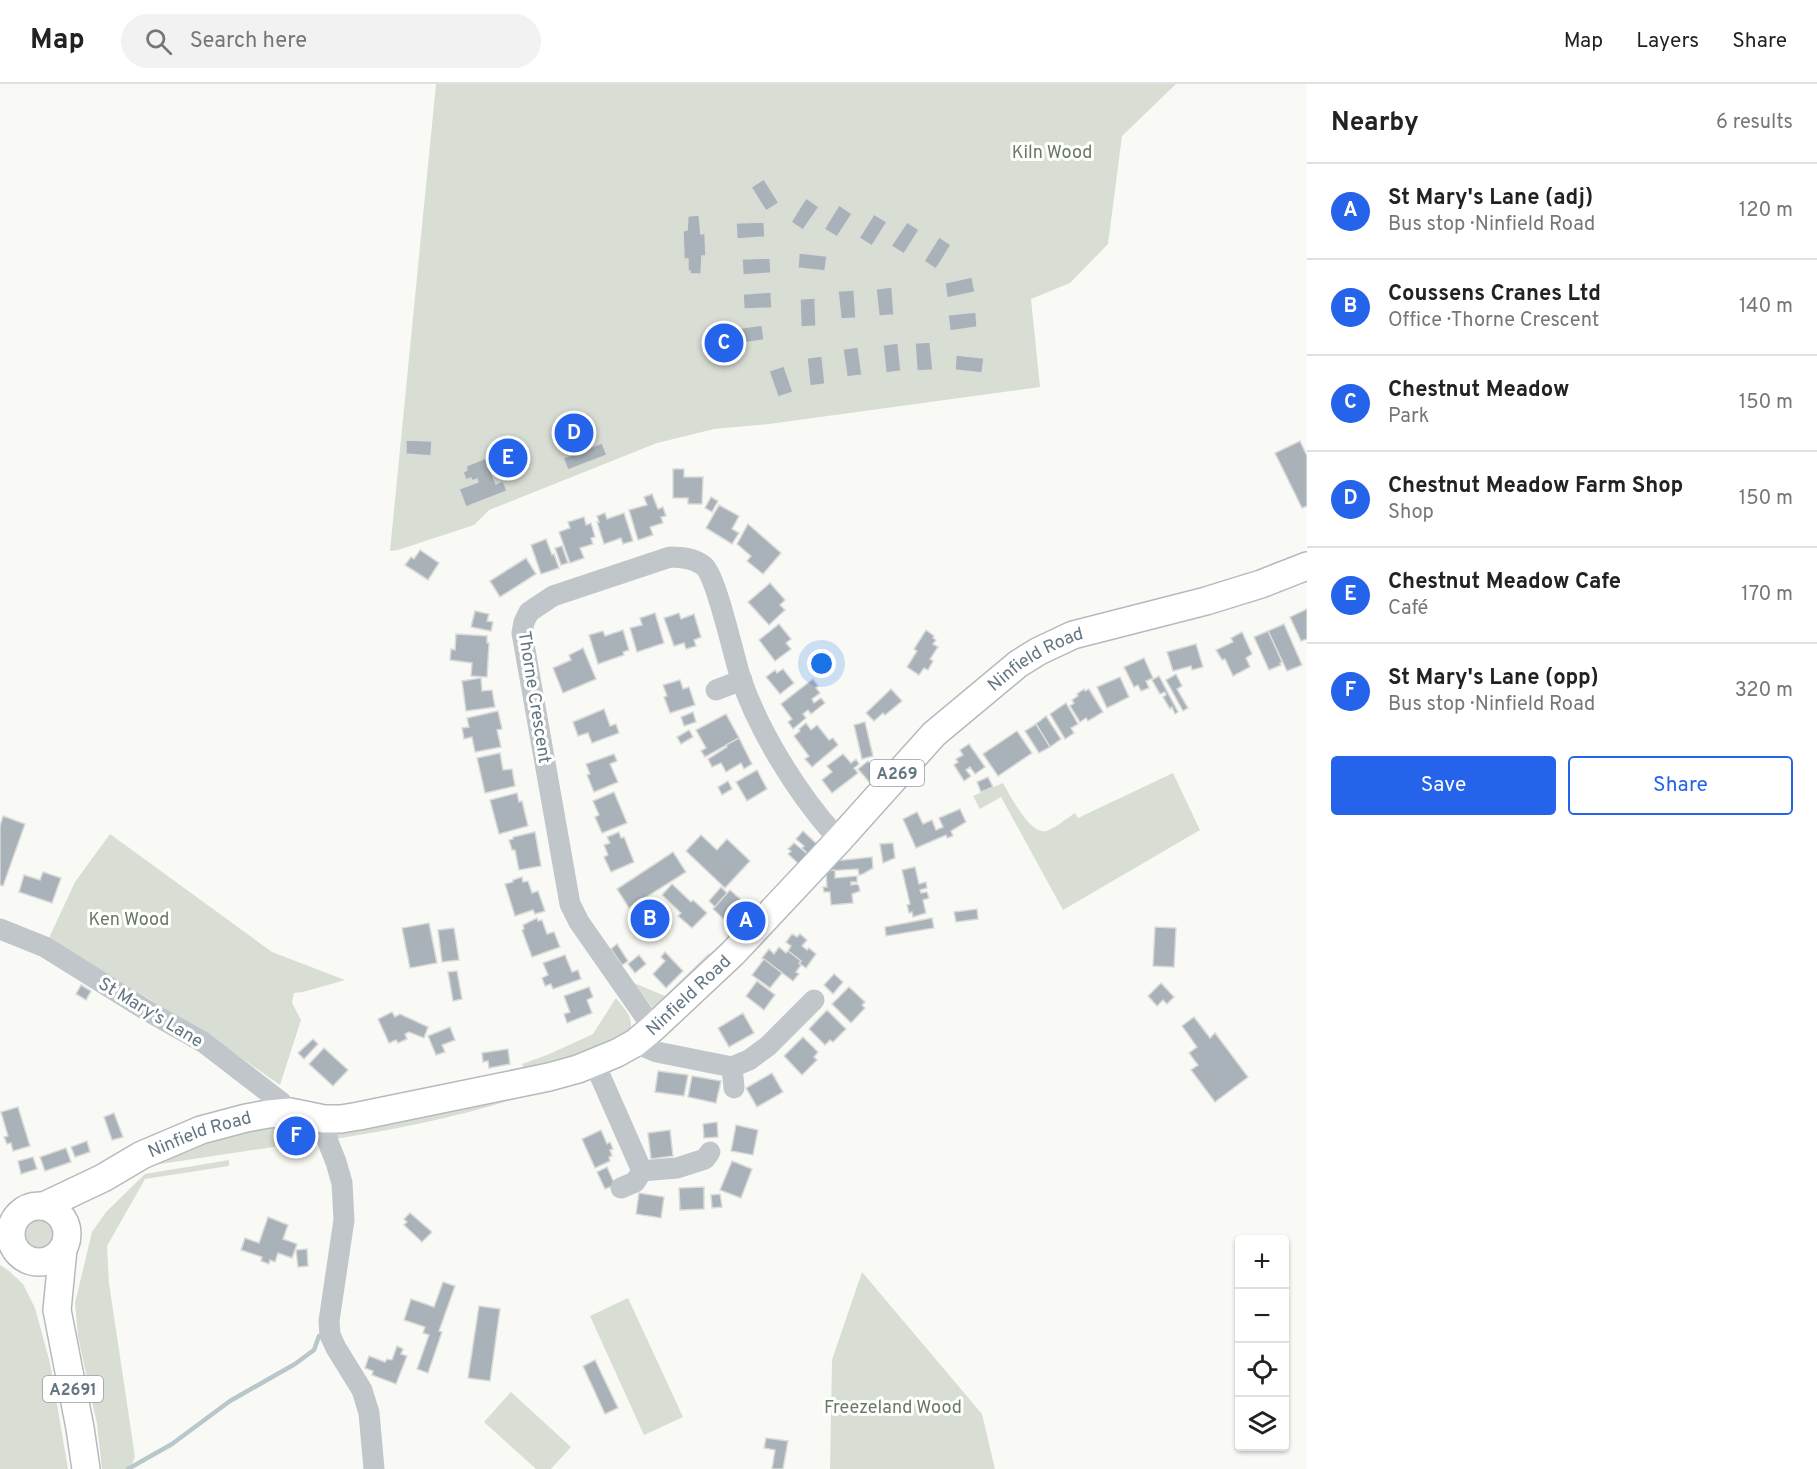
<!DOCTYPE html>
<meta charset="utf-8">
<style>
:root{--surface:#fff;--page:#f2f2f2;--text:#222;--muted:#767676;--line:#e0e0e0;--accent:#2563eb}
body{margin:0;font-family:Overpass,sans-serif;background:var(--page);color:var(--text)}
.controls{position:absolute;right:18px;bottom:18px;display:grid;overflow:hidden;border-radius:6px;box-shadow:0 2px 4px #0004}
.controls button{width:54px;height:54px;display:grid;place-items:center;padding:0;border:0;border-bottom:2px solid var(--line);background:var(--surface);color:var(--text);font:30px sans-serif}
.you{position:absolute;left:822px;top:580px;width:21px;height:21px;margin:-15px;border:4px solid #fff;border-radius:50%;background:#1a73e8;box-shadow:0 0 0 9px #1a73e833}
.badge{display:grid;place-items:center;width:39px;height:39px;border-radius:50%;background:var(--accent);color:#fff;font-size:20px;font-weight:700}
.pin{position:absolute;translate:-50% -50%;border:3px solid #fff;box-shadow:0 2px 6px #0006}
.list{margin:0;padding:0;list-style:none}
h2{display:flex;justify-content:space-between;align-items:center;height:78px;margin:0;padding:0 24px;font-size:26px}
h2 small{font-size:20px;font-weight:400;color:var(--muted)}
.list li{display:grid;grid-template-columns:39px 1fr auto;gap:18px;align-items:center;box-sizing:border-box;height:96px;padding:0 24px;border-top:2px solid var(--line)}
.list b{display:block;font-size:22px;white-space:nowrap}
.list p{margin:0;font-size:20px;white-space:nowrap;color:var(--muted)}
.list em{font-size:20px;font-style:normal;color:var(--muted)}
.actions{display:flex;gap:12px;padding:18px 24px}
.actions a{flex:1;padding:14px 0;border:2px solid var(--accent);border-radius:6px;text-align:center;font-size:21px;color:var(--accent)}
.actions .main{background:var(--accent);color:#fff}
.icon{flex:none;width:33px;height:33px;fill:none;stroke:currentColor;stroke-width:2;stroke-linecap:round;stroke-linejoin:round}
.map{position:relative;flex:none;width:1307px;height:1385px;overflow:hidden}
header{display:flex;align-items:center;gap:36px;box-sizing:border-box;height:84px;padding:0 30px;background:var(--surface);border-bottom:2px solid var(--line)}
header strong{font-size:28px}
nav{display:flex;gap:33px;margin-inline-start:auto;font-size:21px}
.search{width:420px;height:54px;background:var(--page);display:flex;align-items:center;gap:15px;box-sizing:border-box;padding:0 21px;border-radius:33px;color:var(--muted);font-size:22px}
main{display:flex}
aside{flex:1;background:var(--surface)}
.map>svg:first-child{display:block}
</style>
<header>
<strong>Map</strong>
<div class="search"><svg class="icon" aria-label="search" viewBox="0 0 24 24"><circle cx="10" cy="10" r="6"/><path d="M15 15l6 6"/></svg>Search here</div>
<nav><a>Map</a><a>Layers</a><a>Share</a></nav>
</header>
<main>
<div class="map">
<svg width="1307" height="1385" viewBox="0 0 1307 1385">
<rect width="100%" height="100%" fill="#f9f9f6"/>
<g fill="#d9ded5">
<path d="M436,0h740l-54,52 -14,108 -38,39 -39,16 9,88 -271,37 -55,5 -57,14 -168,67 -15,15 -76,25 -8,1z"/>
<path d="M1173,689l27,57 -137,80 -62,-113 -21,12 -7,-13 30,-13c7,12 27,52 43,48 8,-2 21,-13 29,-18l3,5z"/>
<path d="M110,750l162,118 73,28 -42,12 -9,1 -2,10 9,17 -21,65 -70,-49 -161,-98 26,-56z"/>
<path d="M709,869l7,7 -62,50 -20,-27 31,13z"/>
<path d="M616,914c6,8 16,17 15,28 -3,22 -86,40 -106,46l-3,-8 25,-9 46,-21z"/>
<path d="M541,1006c-67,24 -136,38 -206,49l2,-8z"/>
<path d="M270,1040l24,5 19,12 -159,24 55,-30z"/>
<path d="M229,1076v6l-84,13 -38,67 2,37 26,174 -5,12h-28l-5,-45 -19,-87 -3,-34 17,-71 14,-20 39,-38z"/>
<circle cx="39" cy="1150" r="21"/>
<path d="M0,1181l9,6 14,13 12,24 15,55 18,106h-68z"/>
<path d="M862,1188l120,142 13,55h-165l2,-109z"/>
<path d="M628,1214l55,119 -39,18 -54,-119z"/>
<path d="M511,1308l60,55 -20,22h-15l-52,-47z"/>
</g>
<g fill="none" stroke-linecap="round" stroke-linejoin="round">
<path stroke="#b9c7ca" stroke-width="4.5" d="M128,1385l44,-25 58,-43 65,-37 19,-14 5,-14"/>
</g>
<g fill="#a8b2b8" stroke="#dadad8" stroke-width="1.5">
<path d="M764,95l15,24 -13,8 -15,-24z"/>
<path d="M806,114l13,9 -16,23 -12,-8z"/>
<path d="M839,121l13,9 -15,23 -13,-8z"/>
<path d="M874,130l13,8 -15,24 -13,-8z"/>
<path d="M699,131l2,19 4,-1 1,23h-4l-1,18h-11v-3h-2v-12h-4l-1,-28 4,-1 1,-14z"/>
<path d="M764,138l1,15 -28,2 -1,-16z"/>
<path d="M907,138l12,8 -15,24 -13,-8z"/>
<path d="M939,153l12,8 -15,24 -12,-8z"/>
<path d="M799,169l28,3 -2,15 -27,-3z"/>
<path d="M770,174l1,15 -28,2 -1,-16z"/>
<path d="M972,193l3,15 -28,6 -2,-15z"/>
<path d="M892,203l2,28 -15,1 -3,-27z"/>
<path d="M854,206l2,28 -15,1 -3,-28z"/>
<path d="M771,208l1,16 -28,1 -1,-15z"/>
<path d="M815,214l1,28 -15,1 -1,-28z"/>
<path d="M976,228l1,15 -27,4 -2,-16z"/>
<path d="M762,241l2,15 -28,4 -2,-15z"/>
<path d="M930,258l3,28 -16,1 -2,-28z"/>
<path d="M898,259l3,28 -15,2 -3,-28z"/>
<path d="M858,263l4,28 -15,2 -4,-28z"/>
<path d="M956,271l28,3 -2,15 -27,-3z"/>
<path d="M822,272l3,28 -15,2 -3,-28z"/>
<path d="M784,282l9,26 -15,5 -9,-26z"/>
<path d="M588,329l9,23 -37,16 -9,-23z"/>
<path d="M406,356l26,1 -1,15 -25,-2z"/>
<path d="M1300,357l7,15v50l-5,2 -27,-55z"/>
<path d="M525,359l5,14 -39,15 -5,-14z"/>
<path d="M602,359l5,12 -39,15 -5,-12z"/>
<path d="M486,374l10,26 7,-3 4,10 -41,16 -7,-18 19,-7 -1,-3 -5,2 -1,-3 -5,2 -3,-8 4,-2 -1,-4z"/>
<path d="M673,385h11v8h19l-1,27h-14v-6h-15z"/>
<path d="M652,410l6,15 5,-2 3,9 -5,1 2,6 -13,4 3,8 -15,5 -9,-30 18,-5 -3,-8z"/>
<path d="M711,413l7,4 -6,11 -7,-4z"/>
<path d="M719,421l20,11 -7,13 7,4 -7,11 -26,-16z"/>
<path d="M605,429l2,6 17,-6 9,28 -10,3 -2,-6 -17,6 -7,-22h2l-2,-6z"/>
<path d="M584,433l2,8 5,-2 4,14 -4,1 2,6 -13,4 4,10 -14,5 -11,-31 11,-4 -2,-6z"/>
<path d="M748,440l33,29 -18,21 -16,-13 4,-5 -14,-12z"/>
<path d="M546,455l6,16 2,-1 5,14 -18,6 -10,-29z"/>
<path d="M562,462l6,17 -7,2 -6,-17z"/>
<path d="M420,466l19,13 -11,17 -23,-15 6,-8 3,2z"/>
<path d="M526,474l10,16 -36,23 -10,-16z"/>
<path d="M770,499l15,17 -5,5 5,5 -16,15 -21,-23z"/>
<path d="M1307,525v30l-6,2 -11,-24z"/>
<path d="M475,527l14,3 -2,7 6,1 -2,9 -20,-4z"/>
<path d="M655,529l9,30 -27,9 -7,-24 12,-3 -2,-7z"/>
<path d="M679,529l2,6 13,-5 7,23 -7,3 2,6 -10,3 -2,-6 -10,3 -10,-28z"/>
<path d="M779,540l12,15 -5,4 5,6 -16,12 -16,-21z"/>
<path d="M1284,540l18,41 -15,6 -19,-40z"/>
<path d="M623,546l6,20 -6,2 1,3 -26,9 -9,-29 14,-4 2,5z"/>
<path d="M926,546l8,6 -1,2 3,2 -3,4 5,3 -8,12 3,2 -5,9 -4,-2 -5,7 -12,-8 10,-16 -3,-2z"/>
<path d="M1268,547l14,31 -2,1 1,2 -12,5 -15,-33z"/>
<path d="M1242,548l10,22 -6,4 4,9 -17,9 -8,-17 -3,1 -6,-10 17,-8 -2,-4z"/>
<path d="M456,550l31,2v7h2l-2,34 -16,-1 1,-13 -22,-3 1,-11 4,1z"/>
<path d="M1196,560l7,23 -11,3 -1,-4 -18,5 -6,-19z"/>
<path d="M583,564l13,31 -33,14 -10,-25 18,-8 -2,-5z"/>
<path d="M1144,574l9,20 -7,3 3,7 -8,3 -3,-6 -4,2 -10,-20z"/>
<path d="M783,585l11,14 -14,11 -14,-17 9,-7 2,3z"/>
<path d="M1176,590l6,12 -5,3 11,19 -5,3 -17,-31z"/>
<path d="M1159,592l19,36 -3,2 -3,-7 -2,2 -7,-12 3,-2 -1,-3 -5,2 -8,-14z"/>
<path d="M1120,593l9,20 -22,11 -10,-21z"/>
<path d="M481,594l1,13 10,-1 3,17 -29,4 -4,-30z"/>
<path d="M813,595l5,7 -2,2 4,5 -8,6 2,4 7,-5 4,5 -14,11 -3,-4 -5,4 3,4 -13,11 -5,-7 4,-3 -11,-15z"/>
<path d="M680,596l3,9 6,-2 6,18 -25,8 -6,-16 3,-1 -4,-11z"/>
<path d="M891,605l11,12 -17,14 -2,-2 -9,8 -8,-8z"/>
<path d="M1084,605l1,2 4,-2 14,23 -15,9 -2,-3 -6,4 -10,-16 4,-3 -2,-3 6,-4 -1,-2z"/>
<path d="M1066,619l12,21 -7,4 3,5 -9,6 -15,-25z"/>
<path d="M604,625l6,17 6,-2 3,9 -27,10 -4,-10 -10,3 -5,-14z"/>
<path d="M498,627l4,18 -5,1 4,17 -26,5 -3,-15 -8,2 -2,-11 7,-1 -2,-9z"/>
<path d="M693,628l3,10 -12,4 -3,-9z"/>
<path d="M726,630l13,24 -34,19 -4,-6 5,-3 -10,-18z"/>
<path d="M1046,632l15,23 -11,8 -14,-23z"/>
<path d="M865,638l8,34 -11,3 -8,-34z"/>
<path d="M806,639l5,7 6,-5 12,15 4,-2 5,7 -26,22 -7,-8 4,-3 -15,-20 6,-5 -1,-2z"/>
<path d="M1036,640l14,23 -11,6 -14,-22z"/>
<path d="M689,646l4,7 -12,7 -4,-7z"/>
<path d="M1017,647l15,22 -34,23 -15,-22z"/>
<path d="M739,654l13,26 -8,5 -3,-6 -15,9 -5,-9 -9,4 -4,-8 19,-12 -1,-2z"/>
<path d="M969,660l16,23 -10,7 -5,-7 -4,3 5,6 -7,5 -10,-16 4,-3 -2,-3 7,-4 -3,-5z"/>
<path d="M500,669l3,17 9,-1 3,17 -30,7 -8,-35z"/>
<path d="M614,670l3,7 -7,3 8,18 -24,10 -7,-17 3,-1 -4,-10z"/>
<path d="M843,670l8,9 5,-4 3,5 -5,4 4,5 -26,20 -10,-13 10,-8 -5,-6z"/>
<path d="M868,677l12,13 -10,9 -12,-14z"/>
<path d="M757,686l10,19 -20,12 -11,-19z"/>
<path d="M988,693l5,10 -12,5 -4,-10z"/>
<path d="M728,697l4,8 -10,6 -4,-8z"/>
<path d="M614,708l13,31 -25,10 -7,-16 4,-2 -6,-14z"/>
<path d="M517,709l2,9 3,-1 6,25 -29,8 -9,-34z"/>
<path d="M960,725l6,13 -15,9 2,5 -6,2 -1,-3 -30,13 -13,-29 14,-7 6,12 9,-4 4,10 7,-3 -4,-9z"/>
<path d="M3,732l22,8 -22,62 -3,-1v-59z"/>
<path d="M803,747l16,15 -9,10 -8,-8 2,-2 -8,-7z"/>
<path d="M535,748l6,34 -22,4 -4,-20h-3l-3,-10 4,-1v-2z"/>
<path d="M619,748l2,6 3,-1 10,25 -23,10 -7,-15 4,-2 -4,-10 6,-2 -3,-6z"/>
<path d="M701,751l16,15 10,-11 23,22 -25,27 -39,-37z"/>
<path d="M794,759l16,13 -9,10 -13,-12 3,-3 -3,-2z"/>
<path d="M893,759l2,15 -12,5 -3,-19z"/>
<path d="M673,768l13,20 -57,36 -12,-19z"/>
<path d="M872,773l1,11 -10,6 -4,1 -1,-6 -32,2 9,-10z"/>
<path d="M915,783l4,17 7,-2 1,6 -7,2 1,3 6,-1 2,6 -6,2 3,13 -13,4 -1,-5 -3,1 -2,-8 3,-1 -8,-34z"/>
<path d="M835,786v8l22,-2v6h-6v3l6,-1 2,2 1,5 -8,3 1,9 -22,2 -1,-13h-6l-1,-5h4l-1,-16z"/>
<path d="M43,788l18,6 -9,25 -33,-11 5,-17 16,5z"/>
<path d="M522,793l1,5 5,-1 4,12 6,-2 7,20 -10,3 -2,-4 -18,6 -10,-32 8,-2v-2z"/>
<path d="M672,800l19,18 2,-2 14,13 -15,15 -14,-12 3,-3 -19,-18z"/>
<path d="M721,803l6,6 -12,14 -6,-6z"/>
<path d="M730,806l16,14 -18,19 -15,-14z"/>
<path d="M661,819l9,12 -30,21 -9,-12z"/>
<path d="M977,825l1,10 -22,3 -2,-10z"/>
<path d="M537,834l1,3 4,-1 5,14 7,-2 6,15 -28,10 -10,-27 2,-1 -1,-4z"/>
<path d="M932,834l2,10 -48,8 -1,-9z"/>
<path d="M429,839l8,40 -27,5 -8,-40z"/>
<path d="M1155,843l21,1 -2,39 -21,-1z"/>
<path d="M454,844l5,32 -17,2 -4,-32z"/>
<path d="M792,850l5,3 3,-3 7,6 -5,6 5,4 2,-2 7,6 -10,14 -7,-5 2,-2 -13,-10 3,-5 -5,-4z"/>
<path d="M617,860l11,17 -6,4 -11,-16z"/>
<path d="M779,863l7,6 2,-2 13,10 -2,2 2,2 -5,7 3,2 -6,7 -31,-23 7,-9 5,5z"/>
<path d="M665,868l18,19 -17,17 -13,-14 12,-13 -4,-4z"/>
<path d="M565,871l7,17 6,-2 3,9 -28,10 -2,-5 -6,2 -3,-8 6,-3 -5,-12z"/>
<path d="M639,871l7,9 -11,9 -7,-9z"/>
<path d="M764,875l18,14 -12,15 -18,-13z"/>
<path d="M457,887l5,28 -9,2 -5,-29z"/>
<path d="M834,890l9,8 -10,12 -9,-9z"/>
<path d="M757,897l18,14 -11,15 -18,-14z"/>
<path d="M1161,899l13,14 -7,7 -4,-4 -6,6 -9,-10z"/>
<path d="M81,901l10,6 -5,9 -10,-6z"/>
<path d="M589,903l4,10 -6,3 5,13 -25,10 -3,-9 6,-2 -6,-16z"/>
<path d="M849,903l16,15 -3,3 3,3 -14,15 -19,-19z"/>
<path d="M827,926l19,19 -13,13 -3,-2 -5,5 -16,-16z"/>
<path d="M392,928l3,5 5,-3 28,13 -4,11 -15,-6 -4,2 2,5 -9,4 -2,-3 -7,3 -11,-24z"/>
<path d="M743,929l11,20 -25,14 -11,-19z"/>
<path d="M1194,933l16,21 5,-5 33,44 -33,25 -24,-32 7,-5 -9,-12 8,-6 -15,-21z"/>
<path d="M450,943l5,13 -13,5 3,7 -9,3 -8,-19z"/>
<path d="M803,953l15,15 -4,5 3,3 -15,15 -18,-19z"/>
<path d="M313,955l5,5 -14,15 -6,-6z"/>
<path d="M324,964l24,22 -15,16 -24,-22z"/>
<path d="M508,965l2,15 -21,4 -1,-7 -5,1 -1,-9z"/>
<path d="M658,987l30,4 -4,21 -29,-4z"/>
<path d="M772,989l11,19 -26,15 -11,-19z"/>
<path d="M692,992l29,5 -5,22 -28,-6z"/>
<path d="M18,1023l12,39 -17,5 -2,-8 -4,1 -3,-7 4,-1 -7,-24z"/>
<path d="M114,1029l9,24 -11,3 -8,-23z"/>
<path d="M717,1038l1,15 -14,1 -1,-14z"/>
<path d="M736,1041l22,5 -5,25 -22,-4z"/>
<path d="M601,1046l6,14 3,-2 3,7 -3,1 2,6 -3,1 1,4 -15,7 -13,-29z"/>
<path d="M670,1046l3,26 -22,3 -3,-26z"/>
<path d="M87,1057l3,11 -15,5 -4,-10z"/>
<path d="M66,1064l5,14 -26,9 -5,-14z"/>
<path d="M33,1073l4,12 -16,5 -3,-13z"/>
<path d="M732,1077l20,8 -11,29 -21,-8z"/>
<path d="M607,1083l8,18 -10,4 -8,-17z"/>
<path d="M704,1103v22l-24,1 -1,-22z"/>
<path d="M639,1109l25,4 -3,21 -25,-4z"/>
<path d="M720,1110l2,13 -10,1 -1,-13z"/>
<path d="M410,1129l22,19 -10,10 -18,-17 3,-3 -3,-3z"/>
<path d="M268,1133l20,8 -5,14 14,5 -5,14 -14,-5 -3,9 -5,-2 -1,4 -8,-3 1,-4 -21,-7 4,-12 14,5z"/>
<path d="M307,1165l1,17 -10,1 -2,-17z"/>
<path d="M443,1198l12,4 -16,45 3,1 -14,41 -11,-4 12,-34 -6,-2 2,-6 -21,-7 7,-21 23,8z"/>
<path d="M479,1222l21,3 -10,72 -22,-3z"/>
<path d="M397,1262l6,3 -2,5 6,2 -11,28 -24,-9 1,-4 -8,-3 4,-12 16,6 2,-3 5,1z"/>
<path d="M595,1276l23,48 -13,6 -22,-48z"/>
<path d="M766,1354l22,3 -5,28h-11l3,-19 -11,-2z"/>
</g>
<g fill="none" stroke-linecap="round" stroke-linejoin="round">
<defs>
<g id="major">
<path id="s1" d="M44,1122l59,-28 39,-23 59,-25 45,-12 22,-4 22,-2 34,7h17l18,-3 190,-39 29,-8 39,-16 18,-10 18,-15 80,-75 106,-113 95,-106 84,-70 21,-13 34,-16 133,-34 55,-17 46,-18"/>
<circle cx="39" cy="1150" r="28"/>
<path d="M63,1165l-6,61 23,118 6,41"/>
</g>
</defs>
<use href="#major" stroke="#b5babe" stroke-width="30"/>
<g stroke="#c1c6ca" stroke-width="21">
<path d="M716,606l26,-10"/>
<path d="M0,845l45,18 101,63 57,32 78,60 9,10"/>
<path d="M653,944l-74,-106 -9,-18 -48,-271 2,-11 5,-10 24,-16 117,-39c12,0 24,1 34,9 13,12 30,92 37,113 18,52 55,112 91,153"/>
<path d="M635,959l22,9 75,15 17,-7 19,-14 46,-46"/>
<path d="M594,978l48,109 35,-3 28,-9 5,-7"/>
<path d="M732,983l2,21"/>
<path d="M324,1035l4,23 8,20 6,21 2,37 -15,101 1,14 6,13 26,42 7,23 5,56"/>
<path d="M621,1104l14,-6 7,-11"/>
</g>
<use href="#major" stroke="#fff" stroke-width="27"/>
</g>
<g text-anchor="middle" stroke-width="6" stroke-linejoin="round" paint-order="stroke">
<g fill="#fff" stroke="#929fa8" stroke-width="1.5">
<rect x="870" y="676" width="54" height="26" rx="4.5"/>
<rect x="43" y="1292" width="60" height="26" rx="4.5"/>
</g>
<g font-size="16" font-weight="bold" fill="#637682">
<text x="897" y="695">A269</text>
<text x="73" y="1311">A2691</text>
</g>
<g font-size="18" fill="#677a62" stroke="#fff">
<text x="1052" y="74">Kiln Wood</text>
<text x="129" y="841">Ken Wood</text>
<text x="893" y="1329">Freezeland Wood</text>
</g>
<g font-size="18" fill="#637682" stroke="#fff">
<text dy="6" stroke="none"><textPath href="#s1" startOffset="1180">Ninfield Road</textPath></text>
<text transform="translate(535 613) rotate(81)" y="6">Thorne Crescent</text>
<text dy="6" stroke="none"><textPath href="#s1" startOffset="694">Ninfield Road</textPath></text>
<text transform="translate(151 928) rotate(31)" y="6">St Mary's Lane</text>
<text dy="6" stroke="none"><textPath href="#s1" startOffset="172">Ninfield Road</textPath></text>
</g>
</g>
</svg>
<div class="controls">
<button>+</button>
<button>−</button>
<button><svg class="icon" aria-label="locate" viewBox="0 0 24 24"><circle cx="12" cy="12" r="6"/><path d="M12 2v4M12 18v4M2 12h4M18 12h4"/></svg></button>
<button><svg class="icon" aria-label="layers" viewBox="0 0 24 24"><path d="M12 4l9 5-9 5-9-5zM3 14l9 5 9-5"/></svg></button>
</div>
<div class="you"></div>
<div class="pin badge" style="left:746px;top:837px">A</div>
<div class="pin badge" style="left:650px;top:835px">B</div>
<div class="pin badge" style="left:724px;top:259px">C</div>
<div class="pin badge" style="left:574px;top:349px">D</div>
<div class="pin badge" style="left:508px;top:374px">E</div>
<div class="pin badge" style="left:296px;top:1052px">F</div>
</div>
<aside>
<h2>Nearby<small>6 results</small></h2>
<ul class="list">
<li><span class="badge">A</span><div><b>St Mary's Lane (adj)</b><p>Bus stop · Ninfield Road</p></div><em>120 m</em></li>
<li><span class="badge">B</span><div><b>Coussens Cranes Ltd</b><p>Office · Thorne Crescent</p></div><em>140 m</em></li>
<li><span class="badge">C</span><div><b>Chestnut Meadow</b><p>Park</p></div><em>150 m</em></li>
<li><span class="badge">D</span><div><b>Chestnut Meadow Farm Shop</b><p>Shop</p></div><em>150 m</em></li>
<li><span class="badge">E</span><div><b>Chestnut Meadow Cafe</b><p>Café</p></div><em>170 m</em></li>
<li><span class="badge">F</span><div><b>St Mary's Lane (opp)</b><p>Bus stop · Ninfield Road</p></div><em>320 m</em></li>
</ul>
<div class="actions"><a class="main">Save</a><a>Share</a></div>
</aside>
</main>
